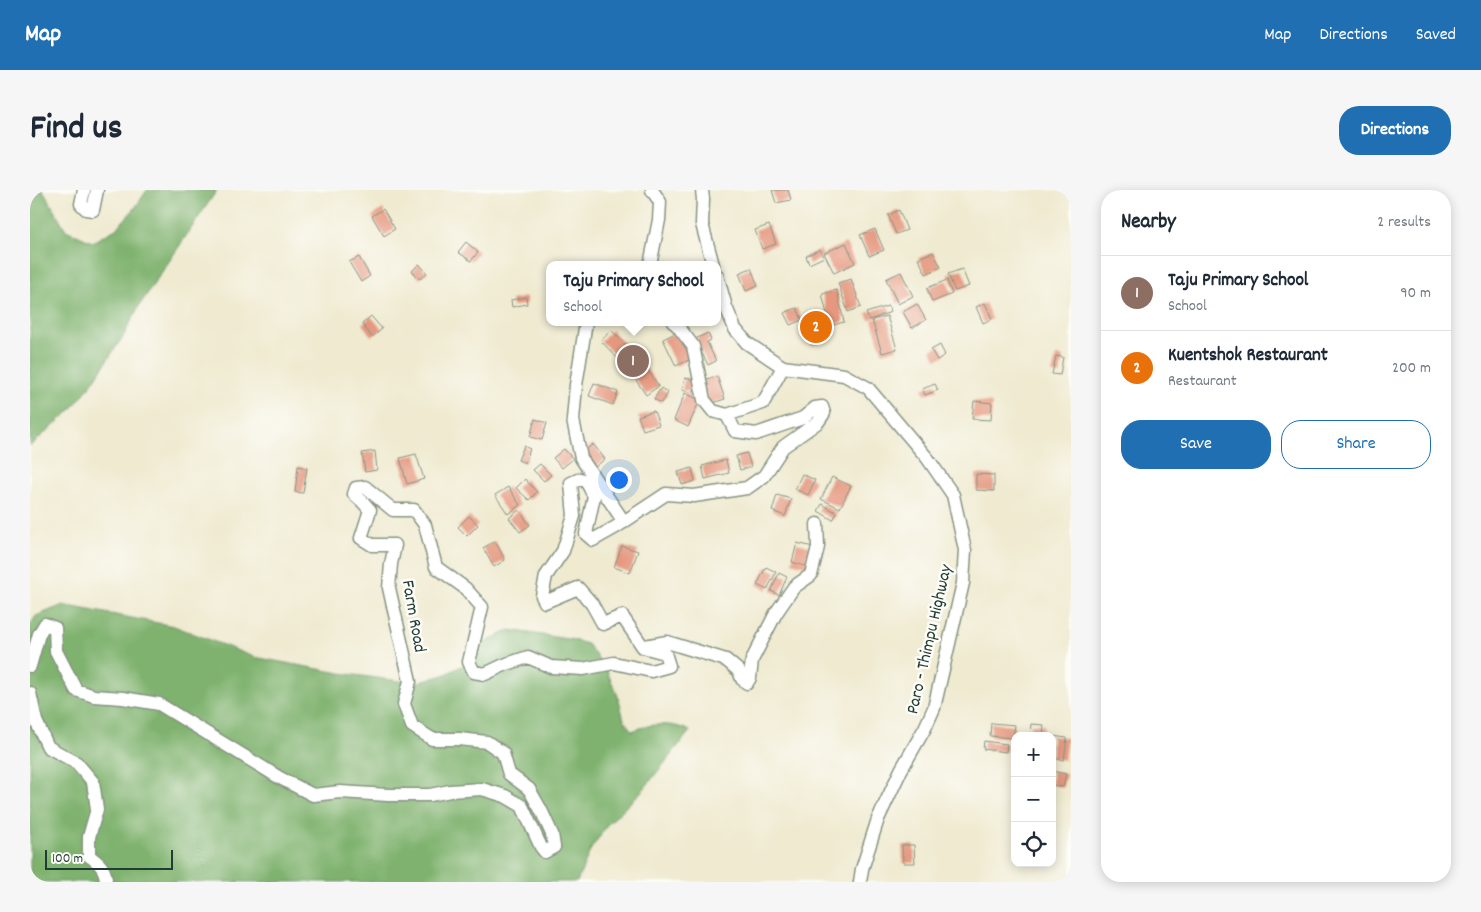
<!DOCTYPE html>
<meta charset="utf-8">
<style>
:root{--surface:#fff;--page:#f6f6f7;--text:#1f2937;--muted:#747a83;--line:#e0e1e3;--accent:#1f6fb2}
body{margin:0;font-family:Dekko,sans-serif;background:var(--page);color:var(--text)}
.controls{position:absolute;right:15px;bottom:15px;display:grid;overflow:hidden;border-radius:10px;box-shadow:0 2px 12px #0003}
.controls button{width:45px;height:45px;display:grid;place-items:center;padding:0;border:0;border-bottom:1px solid var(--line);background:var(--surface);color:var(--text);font:25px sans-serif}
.scale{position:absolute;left:15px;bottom:12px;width:128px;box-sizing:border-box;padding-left:5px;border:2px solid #1f3d34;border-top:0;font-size:14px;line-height:18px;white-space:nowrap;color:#1f3d34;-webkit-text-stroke:4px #fdfcf7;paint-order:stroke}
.you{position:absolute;left:588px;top:289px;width:18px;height:18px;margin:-12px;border:4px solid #fff;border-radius:50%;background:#1a73e8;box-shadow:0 0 0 8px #1a73e833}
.badge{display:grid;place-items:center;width:32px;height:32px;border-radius:50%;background:var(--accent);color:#fff;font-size:16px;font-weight:700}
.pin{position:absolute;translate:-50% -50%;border:2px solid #fff;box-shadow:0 1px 5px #0006}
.popup{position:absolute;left:516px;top:71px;width:175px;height:65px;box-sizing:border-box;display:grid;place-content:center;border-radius:10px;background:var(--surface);filter:drop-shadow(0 1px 4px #0005);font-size:16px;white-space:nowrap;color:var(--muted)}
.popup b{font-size:19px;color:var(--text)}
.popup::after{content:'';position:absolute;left:50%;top:100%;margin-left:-10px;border:10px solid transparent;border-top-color:var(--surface)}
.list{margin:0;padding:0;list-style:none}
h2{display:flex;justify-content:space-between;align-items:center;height:65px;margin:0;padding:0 20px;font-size:21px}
h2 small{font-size:16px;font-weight:400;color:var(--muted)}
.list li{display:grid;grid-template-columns:32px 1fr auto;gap:15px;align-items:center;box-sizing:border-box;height:75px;padding:0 20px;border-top:1px solid var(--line)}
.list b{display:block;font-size:19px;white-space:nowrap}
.list p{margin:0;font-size:16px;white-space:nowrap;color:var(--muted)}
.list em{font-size:16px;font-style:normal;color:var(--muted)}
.actions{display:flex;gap:10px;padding:15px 20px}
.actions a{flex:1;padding:11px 0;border:1px solid var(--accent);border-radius:20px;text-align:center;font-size:18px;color:var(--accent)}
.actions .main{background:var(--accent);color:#fff}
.icon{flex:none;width:28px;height:28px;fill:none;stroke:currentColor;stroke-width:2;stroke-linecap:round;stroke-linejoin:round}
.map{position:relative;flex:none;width:1041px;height:692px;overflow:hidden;border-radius:20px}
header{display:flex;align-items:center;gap:30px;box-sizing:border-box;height:70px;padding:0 25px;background:var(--accent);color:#fff}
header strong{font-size:24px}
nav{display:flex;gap:28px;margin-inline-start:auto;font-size:18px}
.intro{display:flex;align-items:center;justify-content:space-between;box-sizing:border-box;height:120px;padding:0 30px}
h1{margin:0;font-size:35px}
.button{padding:12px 22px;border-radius:20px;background:var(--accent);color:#fff;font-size:18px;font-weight:700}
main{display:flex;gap:30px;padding:0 30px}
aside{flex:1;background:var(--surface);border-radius:20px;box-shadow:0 2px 12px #0003}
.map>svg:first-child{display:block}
</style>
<header>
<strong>Map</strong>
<nav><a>Map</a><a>Directions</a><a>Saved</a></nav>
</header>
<div class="intro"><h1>Find us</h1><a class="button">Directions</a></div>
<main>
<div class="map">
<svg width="1041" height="692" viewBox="0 0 1041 692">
<rect width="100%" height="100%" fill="#fdfcf7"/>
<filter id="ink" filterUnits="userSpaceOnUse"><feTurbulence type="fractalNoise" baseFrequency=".02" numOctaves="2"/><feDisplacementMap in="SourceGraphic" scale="10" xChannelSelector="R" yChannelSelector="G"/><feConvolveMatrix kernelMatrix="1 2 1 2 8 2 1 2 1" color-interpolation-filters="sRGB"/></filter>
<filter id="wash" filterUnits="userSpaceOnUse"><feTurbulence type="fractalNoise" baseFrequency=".0096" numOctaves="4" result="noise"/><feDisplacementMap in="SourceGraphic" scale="20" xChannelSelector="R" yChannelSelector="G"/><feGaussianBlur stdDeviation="1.12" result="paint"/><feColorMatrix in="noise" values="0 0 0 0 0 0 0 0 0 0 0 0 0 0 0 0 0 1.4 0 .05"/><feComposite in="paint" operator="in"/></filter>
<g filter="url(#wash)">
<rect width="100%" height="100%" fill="#efead0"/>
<g fill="#7fb26e" stroke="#4f7851">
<path d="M0,0h13l23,40 26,12 24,-13 19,-21 12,-18h70l-78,116 -15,29 -33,50 -22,27 -39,34z"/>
<path d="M33,415l111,21 80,31 86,16 75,10 29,-8 25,-13 15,-19 26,-13 64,10 13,4 18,23 13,29 6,24 8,11c19,-8 39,-9 58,0l-47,59 -35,34 -17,25 -14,33h-547v-257l6,-9z"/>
</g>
<g id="blocks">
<g fill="#e5987f">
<path d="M742,0h16l3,10 -15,3z"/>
<path d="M353,19l12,20 -11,7 -12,-20z"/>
<path d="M869,20l8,20 -11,4 -8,-19z"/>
<path d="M739,35l7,19 -14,5 -7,-19z"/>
<path d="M845,39l9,21 -15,6 -9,-21z"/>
<path d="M436,52l12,10 -7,9 -13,-9z"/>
<path d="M816,53l9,20 -21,10 -10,-20z"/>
<path d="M790,59l4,8 -15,7 -3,-8z"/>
<path d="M903,62l8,15 -15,7 -8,-16z"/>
<path d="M329,67l11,19 -9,6 -12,-20z"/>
<path d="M389,74l8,9 -7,6 -8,-8z"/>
<path d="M721,78l7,18 -12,5 -7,-18z"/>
<path d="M932,79l7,17 -14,5 -7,-17z"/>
<path d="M871,82l12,24 -15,8 -12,-25z"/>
<path d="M821,89l10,28 -13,5 -10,-29z"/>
<path d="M917,90l5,14 -20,8 -5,-14z"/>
<path d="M807,100l7,32 -14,4 -8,-32z"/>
<path d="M496,107l1,7 -15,3 -1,-7z"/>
<path d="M955,113l7,16 -9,4 -7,-16z"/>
<path d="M887,114l9,16 -14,8 -9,-16z"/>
<path d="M858,116l3,6 -22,8 -3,-7z"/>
<path d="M767,118l5,12 -12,5 -6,-12z"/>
<path d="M341,126l11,13 -10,8 -10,-13z"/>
<path d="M857,126l10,33 -15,4 -10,-33z"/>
<path d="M784,129l10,21 -12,5 -10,-21z"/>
<path d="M581,140l21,21 -11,11 -20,-21z"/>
<path d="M648,142l13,27 -15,7 -13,-27z"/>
<path d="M678,143l3,7 -4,2 9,19 -8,4 -13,-26z"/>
<path d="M910,155l5,10 -8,5 -6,-10z"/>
<path d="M1026,166l7,1 -3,18 -8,-1z"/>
<path d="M611,171l18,25 -13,9 -17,-25z"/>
<path d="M687,186l8,23 -16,5 -8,-23z"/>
<path d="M655,188l11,2 -3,13 -11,-3z"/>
<path d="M564,193l24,9 -5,13 -24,-9z"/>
<path d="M905,194l3,6 -13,5 -3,-6z"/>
<path d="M631,198l7,5 -7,10 -7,-4z"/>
<path d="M655,203l15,7 -12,27 -14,-7z"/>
<path d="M944,211l18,2 -1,17 -19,-1z"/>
<path d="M624,221l5,14 -16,5 -5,-14z"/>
<path d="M505,229l12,4 -5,17 -12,-3z"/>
<path d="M563,254l12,15 -10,8 -12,-15z"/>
<path d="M494,256l6,3 -5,14 -7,-3z"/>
<path d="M534,259l9,10 -11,9 -9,-10z"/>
<path d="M345,261l2,19 -12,2 -3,-19z"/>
<path d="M717,263l4,14 -11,3 -4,-14z"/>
<path d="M386,264l8,25 -17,5 -7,-26z"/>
<path d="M696,270l3,13 -24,6 -3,-13z"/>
<path d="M510,274l11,11 -7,6 -11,-11z"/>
<path d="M268,276l9,2 -4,25 -8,-1z"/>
<path d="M662,278l3,13 -13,4 -4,-13z"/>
<path d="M772,284l13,6 -7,15 -13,-6z"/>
<path d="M946,284l18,1v16l-18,-1z"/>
<path d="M802,287l19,9 -11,22 -19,-9z"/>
<path d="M495,289l12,13 -8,8 -13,-12z"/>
<path d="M478,297l12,18 -12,9 -13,-19z"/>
<path d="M747,305l14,4 -6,17 -13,-5z"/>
<path d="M792,314l15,9 -4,7 -15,-9z"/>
<path d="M489,320l11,15 -10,7 -11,-14z"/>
<path d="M439,326l9,9 -11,11 -9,-9z"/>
<path d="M465,351l10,19 -11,7 -11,-19z"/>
<path d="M767,353l16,4 -5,20 -16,-5z"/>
<path d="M592,356l16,5 -8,22 -16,-6z"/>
<path d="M736,377l10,5 -9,18 -10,-5z"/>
<path d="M749,383l8,4 -8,18 -8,-4z"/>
<path d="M961,533l24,2 -2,13 -23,-2z"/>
<path d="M1001,534l13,1 -1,11h-13z"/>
<path d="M1022,546l15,2 -3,22 -12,-2z"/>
<path d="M954,551l23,3 -1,8 -23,-3z"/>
<path d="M1022,581l14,3 -3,13 -11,-2z"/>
<path d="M872,655h12l1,18h-12z"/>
</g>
</g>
</g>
<g filter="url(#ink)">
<use href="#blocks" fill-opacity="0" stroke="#879482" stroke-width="1"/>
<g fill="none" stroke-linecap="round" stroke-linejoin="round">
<defs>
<g id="minor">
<path d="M54,0l-3,14 5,5 7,1 4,-20"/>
<path d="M672,0l1,9 -1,25 11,41"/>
<path d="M620,75l9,-45 1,-18 -8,-12"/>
<path d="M687,85l9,32 9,22 12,14 36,24 61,8 24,13 60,71 25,36 12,55 -2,33 -29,125 -9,20 -24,42 -23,49 -16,50 -2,13"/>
<path d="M556,132l-10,63 -3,35 8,38 43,64"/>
<path d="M643,132l4,3 16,21 11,54 9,11 14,4"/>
<path d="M615,456l22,-4 59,18 13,11 3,8 5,4 3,-5 2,-18 24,-47 18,-26 17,-12 7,-28 -1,-23"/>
<path d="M0,476l9,-32 6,-10 10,4 1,23 20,39 18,6 29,2 36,6 121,74 33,17 27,-3 48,3h42l20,-4 32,-2 23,7 17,10 19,41 4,5 9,-5 -2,-13 -11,-24 -12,-21 -20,-15 -6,-21 -16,-11 -28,-3h-27l-20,-13 -8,-22 6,-23 -21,-93 2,-24 4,-19h-23l-11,-7 9,-28 -8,-9 -8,-7 2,-6 9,-1 28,23h21l11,15 11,42 29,21 17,19 -13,55 5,10 11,2 19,-9 24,-8 23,10 32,2 31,-6 37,8 18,-5 -4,-13 -22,-6 -21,-31 -19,8 -11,-20 -14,-16 -33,14 -3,-6 4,-20 17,-25 11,-35 -3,-33 9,-4 6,2 8,15 -8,38 7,6 23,-13 50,-33 28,2 53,-8 17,-12 19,-29 35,-25 6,-9 -2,-6 -7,1 -12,10 -47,16 -21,-3 -8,-16 36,-12 20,-36"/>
<path d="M0,503l6,28 12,26 29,16 16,19 4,27 -8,28v19c11,7 17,14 17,26"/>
</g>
</defs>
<use href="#minor" stroke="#879482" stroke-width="15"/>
<use href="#minor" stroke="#fff" stroke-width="12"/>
</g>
</g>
<g text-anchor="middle" stroke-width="5" stroke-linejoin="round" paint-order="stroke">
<g font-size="18" fill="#1f3d34" stroke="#fdfcf7">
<text transform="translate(385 426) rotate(80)" y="6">Farm Road</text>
<text transform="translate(898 449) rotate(-77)" y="6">Paro - Thimpu Highway</text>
</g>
</g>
</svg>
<div class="controls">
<button>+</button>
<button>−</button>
<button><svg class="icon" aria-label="locate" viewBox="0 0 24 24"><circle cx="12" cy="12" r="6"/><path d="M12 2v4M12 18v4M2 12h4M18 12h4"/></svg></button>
</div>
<div class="scale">100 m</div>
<div class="you"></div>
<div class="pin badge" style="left:603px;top:171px;background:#8d6e63">1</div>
<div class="popup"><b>Taju Primary School</b>School</div>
<div class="pin badge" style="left:786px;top:137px;background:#e8710a">2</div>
</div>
<aside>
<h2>Nearby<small>2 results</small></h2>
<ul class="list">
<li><span class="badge" style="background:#8d6e63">1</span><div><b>Taju Primary School</b><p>School</p></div><em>90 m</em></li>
<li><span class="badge" style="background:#e8710a">2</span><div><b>Kuentshok Restaurant</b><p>Restaurant</p></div><em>200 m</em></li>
</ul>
<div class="actions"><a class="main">Save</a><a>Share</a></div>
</aside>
</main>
